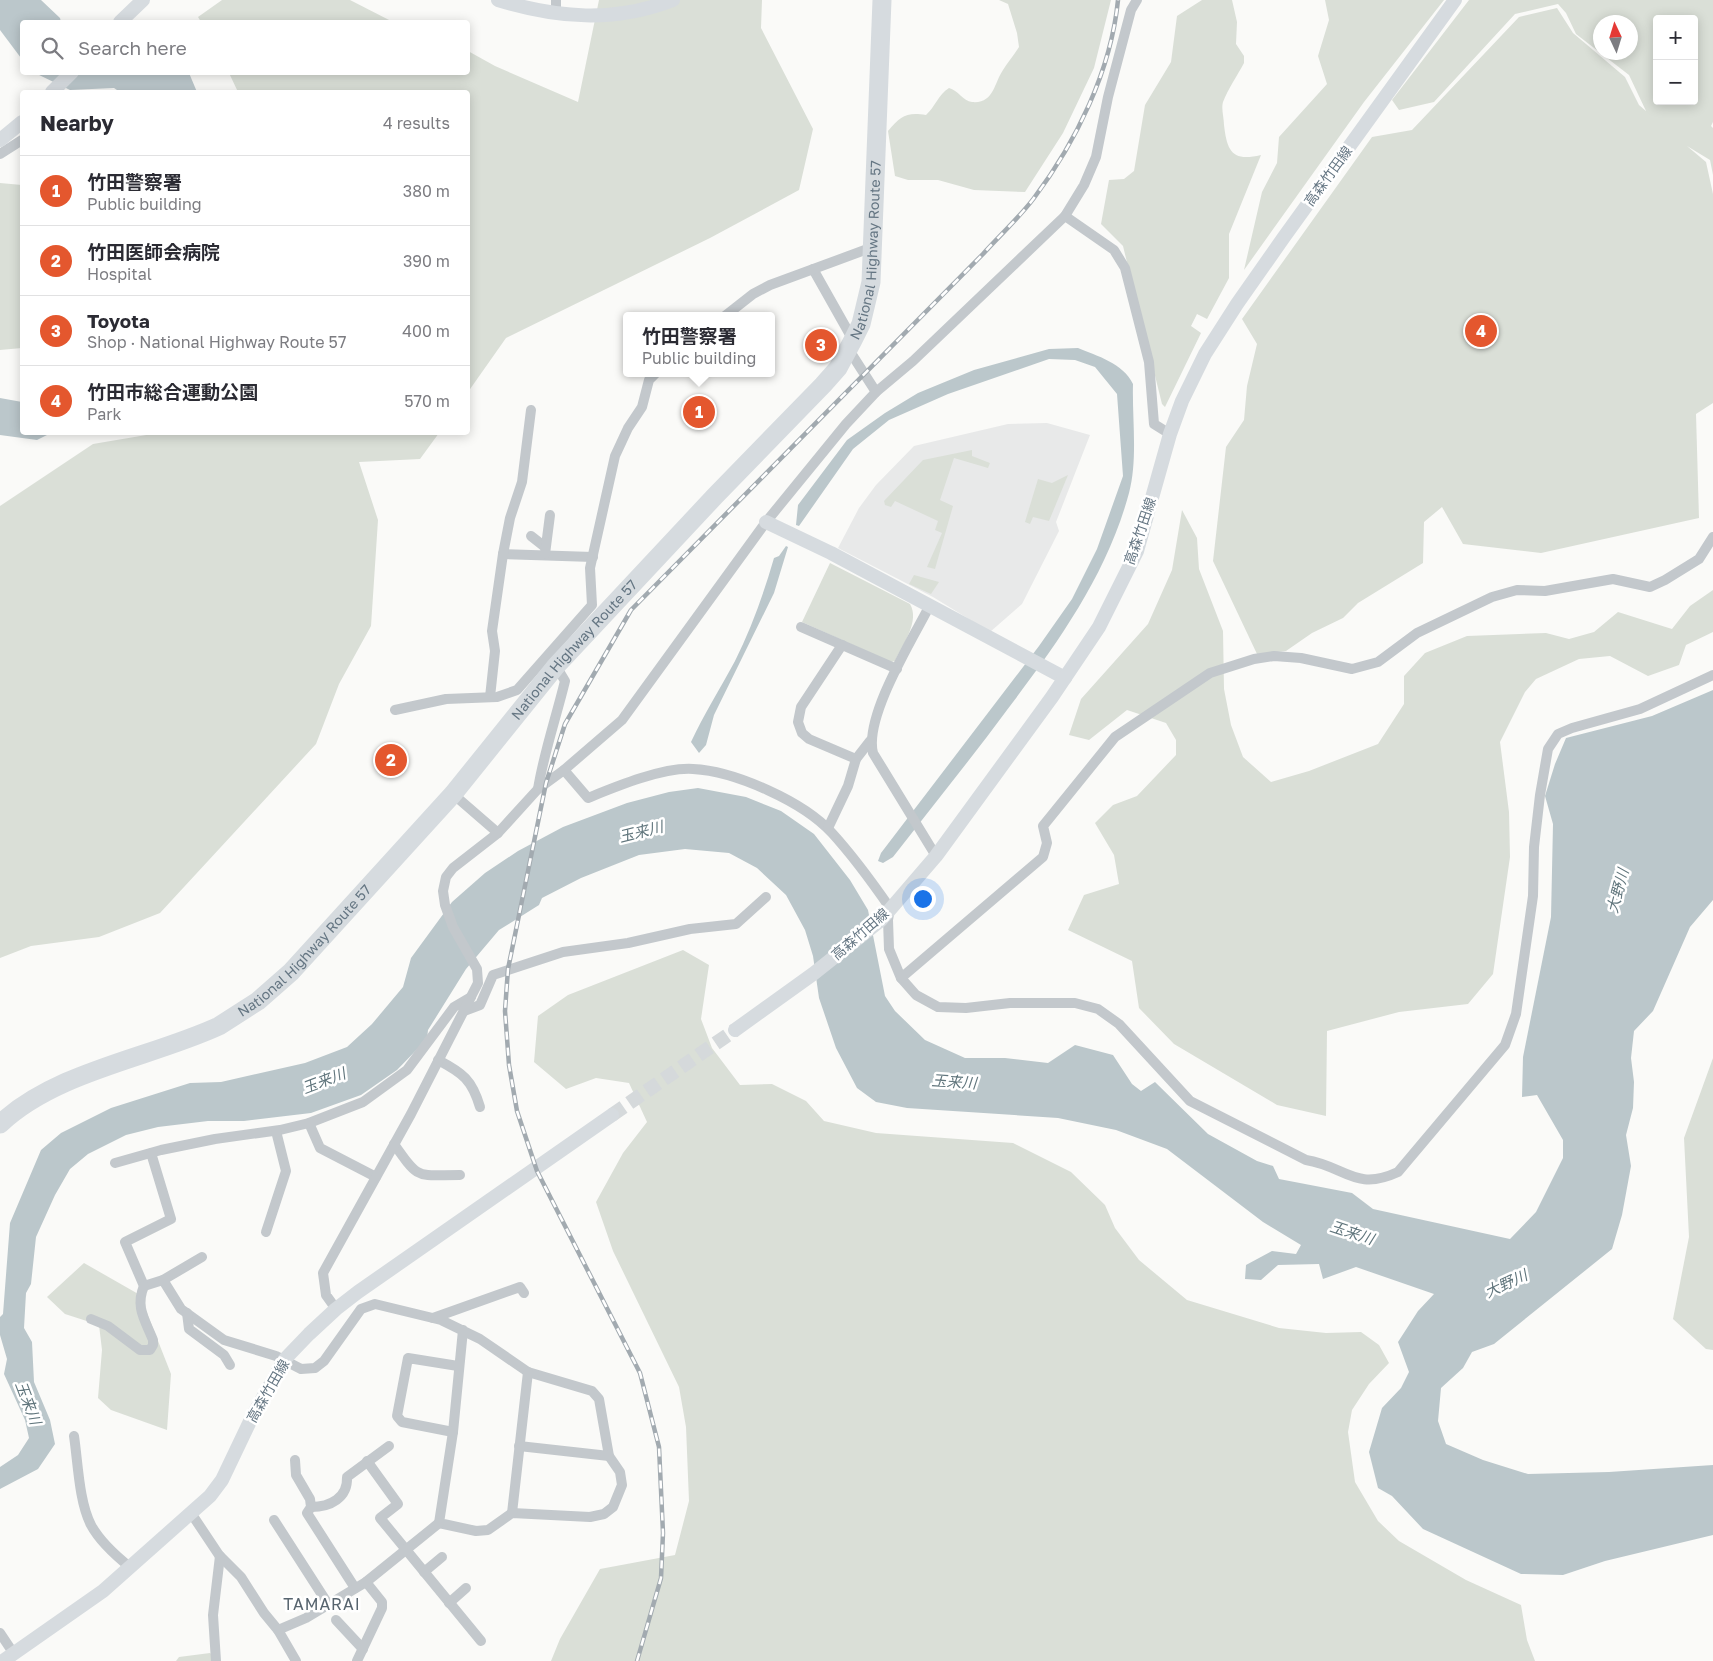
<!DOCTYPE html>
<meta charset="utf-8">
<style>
:root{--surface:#fff;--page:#f2f2f3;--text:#2b2b33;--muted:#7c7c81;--line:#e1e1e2;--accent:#e4572e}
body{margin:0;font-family:"Golos Text","Noto Sans JP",sans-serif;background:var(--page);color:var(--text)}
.controls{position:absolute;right:15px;top:15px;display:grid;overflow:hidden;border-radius:5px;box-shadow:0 2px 12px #0003}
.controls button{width:45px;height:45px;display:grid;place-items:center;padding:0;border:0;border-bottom:1px solid var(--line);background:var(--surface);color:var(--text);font:25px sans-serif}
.compass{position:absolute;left:1593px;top:15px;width:45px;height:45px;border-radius:50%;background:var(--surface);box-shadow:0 2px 12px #0003;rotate:356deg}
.you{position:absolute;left:922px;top:898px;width:18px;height:18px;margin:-12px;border:4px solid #fff;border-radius:50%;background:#1a73e8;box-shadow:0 0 0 8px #1a73e833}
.badge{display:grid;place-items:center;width:32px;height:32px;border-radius:50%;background:var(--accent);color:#fff;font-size:16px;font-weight:700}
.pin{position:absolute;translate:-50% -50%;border:2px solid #fff;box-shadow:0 1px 5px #0006}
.popup{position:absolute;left:623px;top:312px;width:152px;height:65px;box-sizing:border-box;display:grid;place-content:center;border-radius:5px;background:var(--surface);filter:drop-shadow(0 1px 4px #0005);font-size:16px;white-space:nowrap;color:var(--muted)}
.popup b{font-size:19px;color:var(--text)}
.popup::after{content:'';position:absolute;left:50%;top:100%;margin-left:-10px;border:10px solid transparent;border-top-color:var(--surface)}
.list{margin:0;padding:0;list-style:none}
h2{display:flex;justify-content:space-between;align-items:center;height:65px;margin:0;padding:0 20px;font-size:21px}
h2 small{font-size:16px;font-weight:400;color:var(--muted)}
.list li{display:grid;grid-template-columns:32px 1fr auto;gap:15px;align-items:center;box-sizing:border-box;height:70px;padding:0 20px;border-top:1px solid var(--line)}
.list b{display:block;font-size:19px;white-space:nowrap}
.list p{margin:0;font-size:16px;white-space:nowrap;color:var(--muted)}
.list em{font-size:16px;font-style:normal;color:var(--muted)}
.icon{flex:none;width:28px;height:28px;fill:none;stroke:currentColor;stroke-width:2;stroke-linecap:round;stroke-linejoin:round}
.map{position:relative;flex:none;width:1713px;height:1661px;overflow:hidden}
.search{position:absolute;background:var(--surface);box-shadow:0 2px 12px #0003;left:20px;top:20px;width:450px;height:55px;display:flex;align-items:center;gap:12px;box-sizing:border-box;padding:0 18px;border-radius:5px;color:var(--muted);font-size:19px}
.panel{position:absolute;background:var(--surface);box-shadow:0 2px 12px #0003;left:20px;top:90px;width:450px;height:345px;border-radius:5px}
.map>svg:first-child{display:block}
</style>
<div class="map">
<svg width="1713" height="1661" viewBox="0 0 1713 1661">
<rect width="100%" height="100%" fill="#fafaf8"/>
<path fill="#e8e9e9" d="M1047,423l43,12 -34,87 3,9 -37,73 -32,28 -57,-35 -95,-49 21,-40 17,-23 38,-39 94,-22z"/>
<g fill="#dadfd7" fill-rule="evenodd">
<path d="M222,0h128l43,22h-192l-3,-5z"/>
<path d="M599,0h163l-1,28 52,101 -14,61 -89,48 -204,100 -38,54v-300h-230l-9,-19 239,-1v-21l27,15 83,36z"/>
<path d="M999,0h112l-17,68 -31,65 -38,59 -51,-2 -36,-10h-30l-13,-4 -7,-45c13,-15 18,-19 38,-16 9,-8 12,-20 23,-27 9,2 14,13 23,14 22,2 22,-19 31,-32 5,-8 11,-15 16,-23l-2,-14 -9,-29z"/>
<path d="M1202,0h30l5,22 -1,22 8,12v7c-7,13 -16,26 -21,39 -2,6 1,16 1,23 3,26 8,37 37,30l-32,79v44l-22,41 -10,-5 -6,12 10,7 -36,74 -3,-3 -39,-158 -22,-22 8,-44 15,-1 10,-8 11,-66 26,-43 6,-46z"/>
<path d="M1325,0h119l-80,102 -120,168 18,-78 15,-29 2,-26 48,-53 -9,-28 11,-36z"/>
<path d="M1469,0h244v122l-2,4 2,2v47l-3,-15 -23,-14 19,16 7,32v209l-17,11 3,104 -158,35 -78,-9 -21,-37 -18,15 -1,41 -65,40 -15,15 -31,15 -26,18 -29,3 -44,-93 13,-114 18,-27 3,-34 10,-42 -15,-25 130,-182 40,-7 107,-113 38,-9 16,25 52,44 14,28 7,6 -17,-36 -53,-41 -10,-21 -8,-9 -43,10 -81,88 -35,8 -7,-10zM1657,19h37v82h-37zM1600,22h30v30h-30z"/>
<path d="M0,183l22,2v163l-22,2z"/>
<path d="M158,433h281l-19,26 -61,3 19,58 -7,106 -32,58 -23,60 -156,169 -61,24 -68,9 -31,12v-452l93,-62z"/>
<path d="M972,450v6l18,7 -2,5 -34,-10 -14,42 13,6 -18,63 -8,-2 15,-34 -7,-3 3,-9 -43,-20 -4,6 -6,-2 -1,-4 39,-41z"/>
<path d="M1068,475l-19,46 -16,-4 -3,7 -5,-2 13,-43 14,4z"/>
<path d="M1182,510l15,28 2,31 24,62 1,58 7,36 12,32 28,25 38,-11 69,-27 26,-40v-28l21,-23 42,-17 79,-3 23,6 25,-7 24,-20 54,17 18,-23 23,-16v42l-27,13 -7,20 -31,11 -38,-20 -31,3 -43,20 -11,13 -25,50 9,70 1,45 -17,117 -25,30 -69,8 -72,19 -1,85 -49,-11 -103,-61 -35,-36 -7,-47 -64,-31 16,-35 35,-11 -5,-29 -19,-32 18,-18 24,-9 39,-41v-15l-10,-17 -39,-13 -38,30 -20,-5 12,-36 67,-75 24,-54z"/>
<path d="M830,563l80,41c10,17 -7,40 -15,57l-4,1 -89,-40z"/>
<path d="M914,575l25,7 -8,12 -22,-10z"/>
<path d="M683,950l26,15 -8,54 11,29 28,37 32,-1 34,17 18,20 52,12 137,10 58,29 34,33 10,23 24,32 48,40 92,28 47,5 35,-1 18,13 10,18 -20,21 -17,26 -4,22 7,50 23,39 21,20 67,39 55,25 6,35 8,21h-984l9,-22 40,-70 75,-14 14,-54 -3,-74 -7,-40 -66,-136 -17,-49 27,-49 24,-31 -18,-39 -33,-5 -30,11 -32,-27 4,-46 30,-21z"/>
<path d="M1713,1058v292l-7,-1 -33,-30 16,-82 -5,-99z"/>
<path d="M84,1263l56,32 31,79 -4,56 -56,-20 -13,-12 4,-48 -3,-25 -34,-11 -18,-17z"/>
<path d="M210,1653l9,8h-43l3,-4z"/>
</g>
<g fill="#bbc7cb">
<path d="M0,0h41l19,18 1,4h-39v42l-1,-6 -21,-28z"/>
<path d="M35,73h154l8,19h-77l-6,-4 -44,2z"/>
<path d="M1078,348c19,8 45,15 55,36 -1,35 5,75 -4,109 -22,82 -72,151 -122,217 -37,50 -76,98 -114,147l-10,6 -5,-2 3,-8 158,-207 33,-47 25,-50 26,-73 -6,-82 -22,-27 -20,-7 -26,-1 -101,35 -59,26 -36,29 -54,77 -3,-1 2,-20 49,-65 38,-27 33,-20 56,-23 75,-21z"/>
<path d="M0,398l22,4v30l29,1 -14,7 -37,-5z"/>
<path d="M786,546l2,1 -14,46 -60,122 -8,30 -7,8 -8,-11c13,-28 29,-53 44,-81 16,-32 29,-68 39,-103l5,-2z"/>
<path d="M1713,690v210l-23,27 -37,84 -19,20 -3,27 3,24 -1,26 -7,27 5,31 -9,49 -10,34 -118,95 -22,8 -9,16 -22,20 -3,33 8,23 37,16 45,14 81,-2 104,-7v70l-108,26 -42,14 -42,-1 -98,-45 -31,-33 -14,-8 -9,-36 13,-44 19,-20 8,-16 -11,-30 20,-31 16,-17 -78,-27 -33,12 -4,-15 -41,1 -17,15 -16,-1 1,-14 26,-14 24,3 5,-9 -38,-23 -96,-73 -51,-19 -58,-12 -151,-10 -31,-6 -19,-14 -21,-40 -17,-50 -6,-42 -8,-26 -19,-35 -29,-27 -28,-15 -44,-4 -46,6 -58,23 -39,20 -3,7 -40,25 -33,39 -38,61 -1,9 -30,31 -36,25 -50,18 -67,8h-36l-50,6 -32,8 -38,19 -18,15 -15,26 -19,42 -5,47 -5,9 -2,35 8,14 2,40 16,38 5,24 -17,25 -38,20v-22l18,-12 11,-17 -4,-18 -21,-46 3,-15 -7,-24v-18l3,-3 7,-91 31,-73 20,-17 50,-25 79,-25 31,-1 84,-19 42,-16 25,-23 31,-37 8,-29 41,-56 33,-29 33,-22 45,-24 64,-24 42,-11 29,-4 48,9 35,14 33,23 36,46 18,30 17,86 10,15 30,29 40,18h40l43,5 27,-18 38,10 19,29 9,7 14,-9 53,52 49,27 16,5 6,13 73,14 21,16 137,30 26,-27 27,-54v-18l-26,-45 -15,2 1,-40 28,-140 2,-93 -8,-28 10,-32 11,-26 86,-22z"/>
</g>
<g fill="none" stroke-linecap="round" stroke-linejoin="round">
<path stroke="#d5d9db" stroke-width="14" stroke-dasharray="14 7" stroke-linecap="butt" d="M612,1115l123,-85"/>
<g stroke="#c3c8cc" stroke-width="10">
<path d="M556,14v-14"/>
<path d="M0,154l22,-14"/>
<path d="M1065,216l49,34 11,18 24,94 5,62 16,10"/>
<path d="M813,269l40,71"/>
<path d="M725,316l28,-22 17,-9 103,-38"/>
<path d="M849,350l27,42"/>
<path d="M531,536l14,11"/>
<path d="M503,554l90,3"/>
<path d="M545,554l5,-39"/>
<path d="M930,605c-18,35 -66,112 -57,148l63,103"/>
<path d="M801,627l96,42"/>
<path d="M842,645l-41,62 -3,15 4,11 7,6 47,20"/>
<path d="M490,697l5,-46 -3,-20 11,-77 7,-36 12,-36 9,-72"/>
<path d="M395,710l51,-11 51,-2 20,-7 75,-85 -2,-37 25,-112 13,-28 14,-21 7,-27 7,-7"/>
<path d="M564,770l24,28c27,-11 75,-31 105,-29 42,2 111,33 139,64 21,23 40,49 58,75l-2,12 1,29 12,29 15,17 22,12 28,1 44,-5h65l23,6 21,15 71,77 116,59c39,6 49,32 92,12l107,-127 11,-31 17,-118 1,-49 6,-52 8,-46 10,-15 14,-6 68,-19 73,-34"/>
<path d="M538,789c6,-37 18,-71 27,-108l-9,-15"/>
<path d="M453,794l45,39"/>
<path d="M828,828l20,-42 8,-27 14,-18"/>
<path d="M901,978l142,-121 4,-14 -4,-17 72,-89 95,-64 44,-14 20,-3 27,2 51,11 26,-7 39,-29 75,-36 25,-7 28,1 68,-12 37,8 15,-7 34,-21 14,-22"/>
<path d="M464,1011l16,-6 13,-30 70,-23 65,-9 62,-14 46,-5 30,-27"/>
<path d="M438,1060c25,13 34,20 42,47"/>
<path d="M309,1123l11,25 56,29"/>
<path d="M394,1144c26,37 22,31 66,31"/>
<path d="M151,1153l20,66 -46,23 19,44 19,-6"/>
<path d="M115,1163l46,-13 54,-11 65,-9 29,-7 54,-21 44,-32 47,-63 17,-10"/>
<path d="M266,1232l20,-61 -10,-40"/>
<path d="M202,1257l-39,23 18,29 43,31 52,16 25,13 14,-1 9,-7 37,-52 14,-5 66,16 39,19 48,33 64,19 7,8 10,57 11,16 2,13 -9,22 -9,7 -14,3 -78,-4 -24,17 -12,1 -37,-8 14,-91 10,-102"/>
<path d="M336,1309l-10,-14 -3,-22 88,-159 67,-131 -1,-14 -24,-42 -8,-22 -2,-14 3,-14 7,-9 45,-35 40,-44 26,-19 58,-50 144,-198 80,-98 30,-32 37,-31 152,-145 19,-31 12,-28 12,-60 23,-87 6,-10"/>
<path d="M187,1313l2,16 35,26 6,10"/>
<path d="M433,1318l87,-31 4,6"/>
<path d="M91,1319l17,7 32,24h10l3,-5v-5c-8,-20 -18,-33 -9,-54"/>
<path d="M453,1432l-51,-10 -5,-6 11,-58 50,8"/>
<path d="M74,1436c4,27 5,66 17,89 9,17 25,31 40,43"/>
<path d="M519,1446l90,10"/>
<path d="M295,1460l1,15 14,24 1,8 -4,6 48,75"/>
<path d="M367,1461l31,43 -18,14 101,123"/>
<path d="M311,1507c19,0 37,-9 36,-30l42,-31"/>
<path d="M191,1513l28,42 22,22 23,36 14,17 18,31"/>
<path d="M512,1513l16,-141"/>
<path d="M274,1520l54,84"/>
<path d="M424,1572l18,-15"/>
<path d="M449,1603l17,-15"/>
<path d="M336,1620l27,29"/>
<path d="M278,1630l28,-12 60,-36 73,-59"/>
<path d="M0,1633l14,21"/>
<path d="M216,1661l-3,-46 7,-59"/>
<path d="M357,1661l25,-53v-6l-16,-20"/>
</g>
<g stroke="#d6dbdf" stroke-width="14">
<path d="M498,0c59,18 116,23 175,0"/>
<path d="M120,22l23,-22"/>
<path d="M52,92l20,-20"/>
<path d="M0,140l22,-18"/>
<path d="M766,522l65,31 234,125"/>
<path d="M735,1030l78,-56 68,-54 55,-64 116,-159 47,-70 38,-76 33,-117 12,-33 23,-47 32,-50 47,-67 171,-237"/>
<path d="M3,1661l100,-70 107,-95 12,-16 31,-65 32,-56 24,-25 27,-25 22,-17 254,-177"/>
</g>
<path stroke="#d6dbdf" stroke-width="19" id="s1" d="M0,1124c56,-53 150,-66 219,-98l39,-25 33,-29 162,-178 103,-128 159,-170 108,-111 15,-17 15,-28 8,-16 10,-42 11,-282"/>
<defs>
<path id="rail" d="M637,1661l24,-83 2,-45 -4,-86 -19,-74 -103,-202 -20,-60 -8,-46 -4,-54 3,-42 38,-186 19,-59 66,-114 352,-356c17,-19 36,-36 51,-56 42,-56 77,-127 84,-198"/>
</defs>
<use href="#rail" stroke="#a2aab0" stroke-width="4.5"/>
<use href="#rail" stroke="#fff" stroke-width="2.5" stroke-dasharray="8" stroke-linecap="butt"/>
</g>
<g text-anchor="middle" stroke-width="5" stroke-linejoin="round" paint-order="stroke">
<g font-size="14" fill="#657683" stroke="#fff">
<text transform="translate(1328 176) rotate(-54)" y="5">高森竹田線</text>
<text dy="5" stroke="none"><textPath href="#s1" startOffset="1271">National Highway Route 57</textPath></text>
<text transform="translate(1140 531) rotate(-71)" y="5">高森竹田線</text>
<text dy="5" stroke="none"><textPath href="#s1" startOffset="761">National Highway Route 57</textPath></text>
<text transform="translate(860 934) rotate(-41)" y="5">高森竹田線</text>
<text dy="5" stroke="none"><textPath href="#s1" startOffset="356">National Highway Route 57</textPath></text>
<text transform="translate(268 1391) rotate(-60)" y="5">高森竹田線</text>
</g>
<g font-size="15" font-style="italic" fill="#60757c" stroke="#fff">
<text transform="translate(641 832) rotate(-14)" y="5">玉来川</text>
<text transform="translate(1618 891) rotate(-75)" y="5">大野川</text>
<text transform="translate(324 1081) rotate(-21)" y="5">玉来川</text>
<text transform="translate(954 1082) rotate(4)" y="5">玉来川</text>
<text transform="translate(1352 1233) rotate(18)" y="5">玉来川</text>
<text transform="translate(1506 1284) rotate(-25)" y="5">大野川</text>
<text transform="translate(28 1403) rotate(69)" y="5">玉来川</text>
</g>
<g font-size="16" letter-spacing="1" fill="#57646e" stroke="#fff">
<text x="322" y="1610">TAMARAI</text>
</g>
</g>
</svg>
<div class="controls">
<button>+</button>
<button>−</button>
</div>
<svg class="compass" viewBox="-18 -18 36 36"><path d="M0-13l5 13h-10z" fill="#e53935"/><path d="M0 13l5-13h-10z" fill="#7c7c81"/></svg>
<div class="you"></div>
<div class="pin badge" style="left:699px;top:412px">1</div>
<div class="popup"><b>竹田警察署</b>Public building</div>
<div class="pin badge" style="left:391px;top:760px">2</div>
<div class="pin badge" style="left:821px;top:345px">3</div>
<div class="pin badge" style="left:1481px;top:331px">4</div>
<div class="search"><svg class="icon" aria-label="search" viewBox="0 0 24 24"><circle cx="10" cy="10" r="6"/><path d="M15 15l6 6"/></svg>Search here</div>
<section class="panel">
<h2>Nearby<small>4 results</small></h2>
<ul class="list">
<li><span class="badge">1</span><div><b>竹田警察署</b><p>Public building</p></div><em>380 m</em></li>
<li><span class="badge">2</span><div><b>竹田医師会病院</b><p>Hospital</p></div><em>390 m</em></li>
<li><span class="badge">3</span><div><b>Toyota</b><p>Shop · National Highway Route 57</p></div><em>400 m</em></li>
<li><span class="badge">4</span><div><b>竹田市総合運動公園</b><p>Park</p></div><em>570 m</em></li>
</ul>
</section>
</div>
